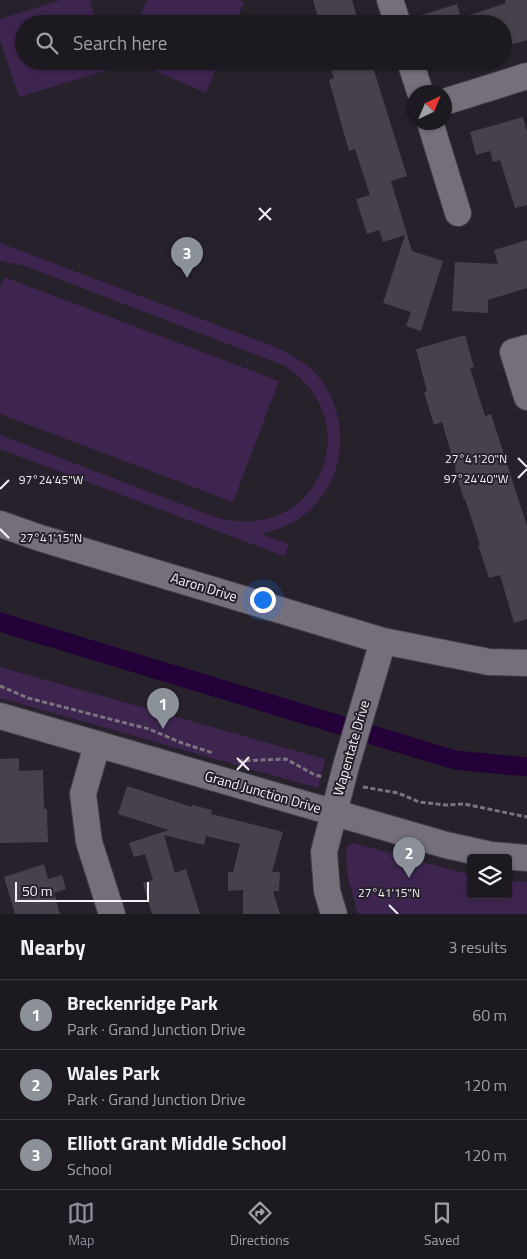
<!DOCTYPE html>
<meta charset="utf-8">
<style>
:root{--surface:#1d1921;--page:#2a262e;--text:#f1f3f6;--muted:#a0a0a5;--line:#3b383f;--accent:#8c9099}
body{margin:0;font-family:"Titillium Web",sans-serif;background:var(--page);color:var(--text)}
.controls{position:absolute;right:15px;bottom:15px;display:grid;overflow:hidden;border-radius:5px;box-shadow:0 1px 4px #0004}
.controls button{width:45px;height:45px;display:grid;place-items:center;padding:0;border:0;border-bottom:1px solid var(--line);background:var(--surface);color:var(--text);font:25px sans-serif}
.compass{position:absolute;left:407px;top:85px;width:45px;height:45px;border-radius:50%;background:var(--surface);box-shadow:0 1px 4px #0004;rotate:44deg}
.scale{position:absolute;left:15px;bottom:12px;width:134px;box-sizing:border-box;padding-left:5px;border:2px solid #f5f1f8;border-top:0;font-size:14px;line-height:18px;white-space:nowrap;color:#f5f1f8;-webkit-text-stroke:4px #27212c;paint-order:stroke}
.you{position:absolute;left:262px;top:599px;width:18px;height:18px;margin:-12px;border:4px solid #fff;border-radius:50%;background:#1a73e8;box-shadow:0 0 0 8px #1a73e833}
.badge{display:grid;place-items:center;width:32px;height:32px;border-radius:50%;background:var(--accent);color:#fff;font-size:16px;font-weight:700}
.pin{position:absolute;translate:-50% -41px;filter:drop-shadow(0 1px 2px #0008)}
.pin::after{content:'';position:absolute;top:26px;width:18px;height:15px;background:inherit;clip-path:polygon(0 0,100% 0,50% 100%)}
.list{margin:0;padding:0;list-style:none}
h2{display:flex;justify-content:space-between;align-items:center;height:65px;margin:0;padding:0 20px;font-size:21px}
h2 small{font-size:16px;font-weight:400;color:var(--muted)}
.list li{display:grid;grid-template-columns:32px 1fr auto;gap:15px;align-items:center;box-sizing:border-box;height:70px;padding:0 20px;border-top:1px solid var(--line)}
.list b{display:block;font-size:19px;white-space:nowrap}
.list p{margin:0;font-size:16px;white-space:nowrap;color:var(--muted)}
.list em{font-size:16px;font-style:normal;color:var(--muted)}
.icon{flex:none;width:28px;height:28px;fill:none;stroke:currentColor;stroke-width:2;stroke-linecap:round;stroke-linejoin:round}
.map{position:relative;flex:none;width:527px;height:914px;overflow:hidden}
.search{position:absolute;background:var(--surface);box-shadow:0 1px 4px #0004;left:15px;right:15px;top:15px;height:55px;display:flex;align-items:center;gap:12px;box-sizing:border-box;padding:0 18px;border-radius:28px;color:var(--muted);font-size:19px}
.sheet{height:275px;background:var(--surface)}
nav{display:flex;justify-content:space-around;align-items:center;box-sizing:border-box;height:70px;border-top:1px solid var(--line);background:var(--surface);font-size:14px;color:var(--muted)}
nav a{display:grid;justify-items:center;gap:2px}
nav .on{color:var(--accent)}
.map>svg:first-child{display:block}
</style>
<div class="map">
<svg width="527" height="914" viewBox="0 0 527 914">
<rect width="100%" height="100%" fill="#27212c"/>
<g fill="#3d254f">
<path d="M61,0h29l7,24h-73v37h85l2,8 -92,28 -19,-58v-20z"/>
<path d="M147,0h92l5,2 -9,22h-98z"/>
<path d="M132,61h87l-13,32z"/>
<path d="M0,243l278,105c14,7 27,14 38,26 38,43 31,114 -19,146 -11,7 -23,10 -36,14l28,10 -5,12 -284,-107v-14l215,82c100,30 157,-94 70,-151l-260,-100 -25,-5z"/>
<path d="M4,277l275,104 -46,121 -233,-88v-126z"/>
<path d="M0,667l325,92 -7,29 -318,-90z"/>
<path d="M353,843l118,32v20h37v-14l19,1v32h-169c-7,-24 -13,-42 -11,-67z"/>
</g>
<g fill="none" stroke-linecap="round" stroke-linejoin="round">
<path stroke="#230038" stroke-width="19" d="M0,622l455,138 72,7"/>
</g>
<g fill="#47414d">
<path d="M313,0h39l6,20 -13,4h-25z"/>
<path d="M505,0h22v40l-24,7v-23h-90l-1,-6 45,-14 4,14 45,-15z"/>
<path d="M328,61h43l36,115 -16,5 21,70 31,10 -22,70 -15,-5 5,-14 -28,-9 22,-68 -22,7 -4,-12 -12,4 -11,-35 14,-4 -15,-46 -6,2 -20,-71 5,-2z"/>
<path d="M523,117l4,15v73l-12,3 -15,-48 -7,2 -3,-11 -14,4 -6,-23z"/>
<path d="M527,240v48l-39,12v13l-36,-2 3,-49 43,2 -4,-14z"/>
<path d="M465,335l9,32 -4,1 15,48 6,-2 36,112v93l-13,4 -14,-48 -11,3 -11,-33h2l-15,-46 -1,1 -9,-30h1l-14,-48 -8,3 -10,-33 3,-1 -11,-42z"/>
<path d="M19,758v13l24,-1 1,39h3l1,33 -48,1v-84z"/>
<path d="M127,786l65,21v-2l20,5 -1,4 72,18 -11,40h8l-1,19h-6l7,23h-37v-24l-15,1v-19h5l7,-28 -34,-8 -2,9 -40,-10 11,38 11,-4 14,45h-48l-9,-31 10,-3 -8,-26 -11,3 -5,-14 40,-13 -51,-16z"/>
<path d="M44,864l4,15 14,-4 4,14 -12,4 6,21h-45l-11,-37z"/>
</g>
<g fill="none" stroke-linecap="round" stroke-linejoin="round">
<defs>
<g id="minor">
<path d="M390,0l8,24"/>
<path d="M410,61l10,31"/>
<path d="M444,102l83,-26"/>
<path d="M430,122l28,91"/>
<path d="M527,348l-14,4 14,45"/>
<path d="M0,524l40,14 343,103 106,21 38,1"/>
<path d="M0,716l446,129 45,10 36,3"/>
<path d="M97,745l-14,49 6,48 23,72"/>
<path d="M334,914l-7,-23 -3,-39 22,-86 37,-125"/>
</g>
</defs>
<use href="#minor" stroke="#423e46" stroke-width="28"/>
<g stroke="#79747d" stroke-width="3" stroke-dasharray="5 2.5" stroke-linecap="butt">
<path d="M0,686l28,12 121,31 33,14 31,10"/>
<path d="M238,761l48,-2 29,16 8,2"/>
<path d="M363,787l35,6 21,9 27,3 18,-1 63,13"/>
</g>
<use href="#minor" stroke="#756e7b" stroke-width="26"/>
</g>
<path fill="none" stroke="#f5f1f8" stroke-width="2" d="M259,208l12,12M259,220l12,-12M518,458l9,9M518,478l9,-9M0,489l9,-9M0,529l9,9M237,758l12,12M237,770l12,-13M389,905l9,9"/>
<g text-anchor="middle" stroke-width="4" stroke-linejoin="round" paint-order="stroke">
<g font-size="14" fill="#f5f1f8" stroke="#27212c">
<text transform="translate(204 587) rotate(17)" y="5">Aaron Drive</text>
<text transform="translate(351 748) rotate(-74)" y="5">Wapentate Drive</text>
<text transform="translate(263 792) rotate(16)" y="5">Grand Junction Drive</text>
</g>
</g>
<g font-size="12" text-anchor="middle" fill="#f5f1f8" stroke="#27212c" stroke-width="4" stroke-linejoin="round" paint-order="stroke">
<text x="476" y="463">27°41'20"N</text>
<text x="476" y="483">97°24'40"W</text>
<text x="51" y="484">97°24'45"W</text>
<text x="51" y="542">27°41'15"N</text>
<text x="389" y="897">27°41'15"N</text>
</g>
</svg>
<div class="controls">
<button><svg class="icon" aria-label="layers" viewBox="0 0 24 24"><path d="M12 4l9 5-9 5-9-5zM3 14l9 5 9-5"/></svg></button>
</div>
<svg class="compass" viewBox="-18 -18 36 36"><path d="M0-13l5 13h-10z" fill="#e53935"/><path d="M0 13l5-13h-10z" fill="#a0a0a5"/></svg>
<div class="scale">50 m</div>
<div class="you"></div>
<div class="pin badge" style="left:163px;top:729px">1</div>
<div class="pin badge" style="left:409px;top:878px">2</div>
<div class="pin badge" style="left:187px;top:278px">3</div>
<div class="search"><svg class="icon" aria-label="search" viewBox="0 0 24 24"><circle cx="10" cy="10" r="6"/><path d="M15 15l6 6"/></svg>Search here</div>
</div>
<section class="sheet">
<h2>Nearby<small>3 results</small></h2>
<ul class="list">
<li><span class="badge">1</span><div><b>Breckenridge Park</b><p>Park · Grand Junction Drive</p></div><em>60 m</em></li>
<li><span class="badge">2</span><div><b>Wales Park</b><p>Park · Grand Junction Drive</p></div><em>120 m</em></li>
<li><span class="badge">3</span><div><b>Elliott Grant Middle School</b><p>School</p></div><em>120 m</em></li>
</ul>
</section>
<nav>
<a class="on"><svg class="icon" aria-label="map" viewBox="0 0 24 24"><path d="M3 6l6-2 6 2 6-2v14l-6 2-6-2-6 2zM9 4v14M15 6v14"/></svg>Map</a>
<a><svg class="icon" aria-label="directions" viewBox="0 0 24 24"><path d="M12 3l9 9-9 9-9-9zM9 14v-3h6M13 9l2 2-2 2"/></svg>Directions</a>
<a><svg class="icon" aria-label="saved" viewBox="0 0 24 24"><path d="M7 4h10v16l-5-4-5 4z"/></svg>Saved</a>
</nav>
